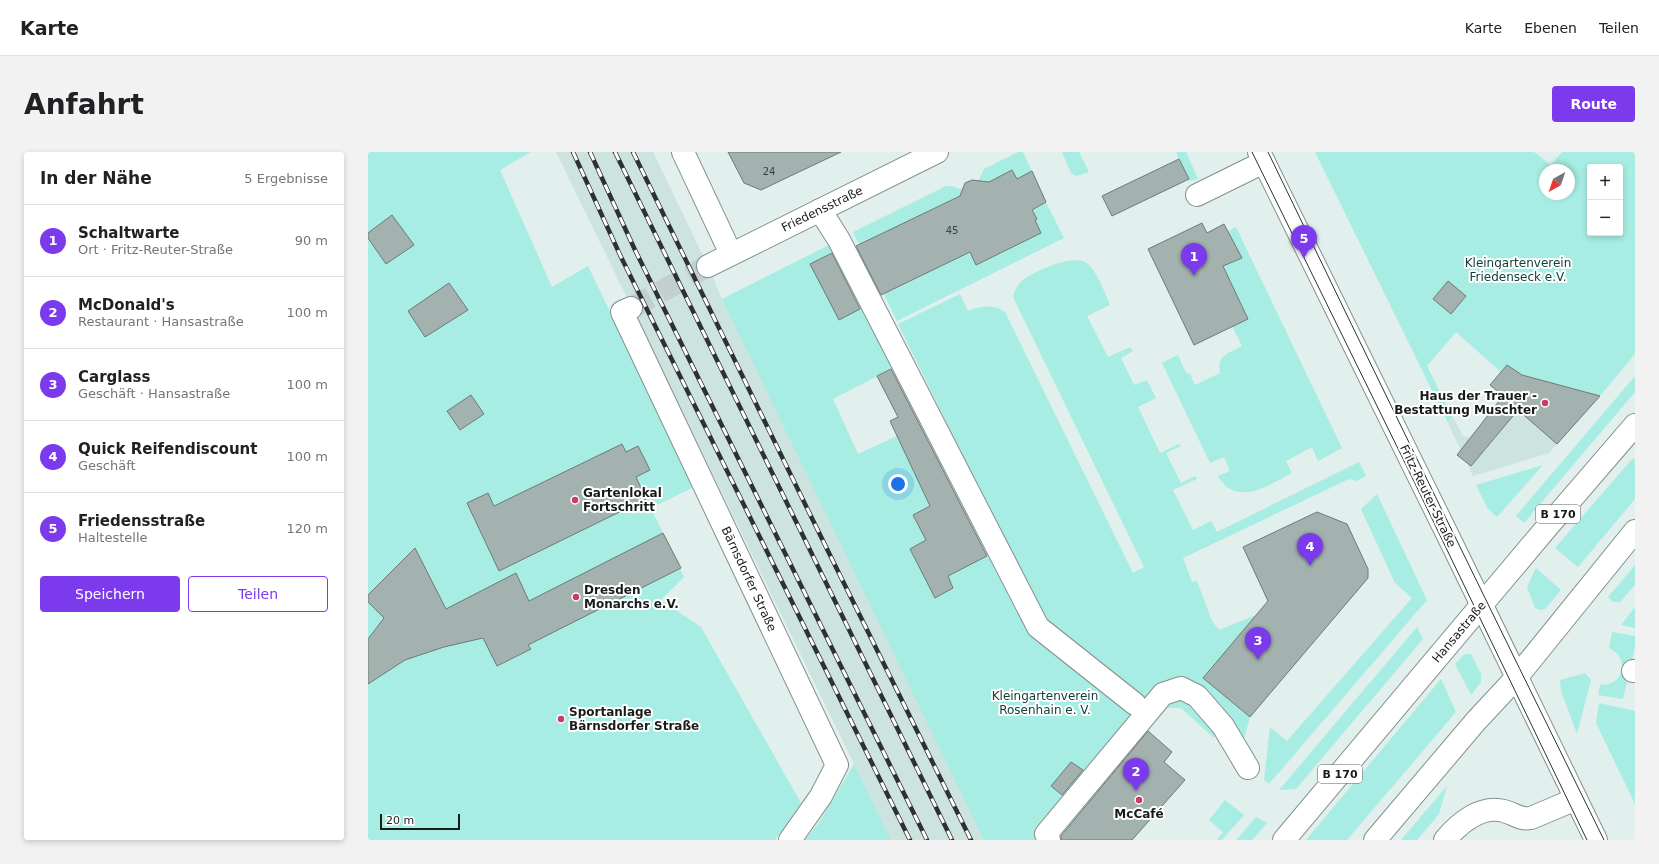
<!DOCTYPE html>
<html lang="de">
<meta charset="utf-8">
<style>
:root{--surface:#fff;--page:#f2f2f2;--text:#202124;--muted:#757577;--line:#e0e0e0;--accent:#7c3aed}
body{margin:0;font-family:"DejaVu Sans",sans-serif;background:var(--page);color:var(--text)}
.controls{position:absolute;right:12px;top:12px;display:grid;overflow:hidden;border-radius:4px;box-shadow:0 2px 6px #0003}
.controls button{width:36px;height:36px;display:grid;place-items:center;padding:0;border:0;border-bottom:1px solid var(--line);background:var(--surface);color:var(--text);font:20px sans-serif}
.compass{position:absolute;left:1171px;top:12px;width:36px;height:36px;border-radius:50%;background:var(--surface);box-shadow:0 2px 6px #0003;rotate:220deg}
.scale{position:absolute;left:12px;bottom:10px;width:80px;box-sizing:border-box;padding-left:4px;border:2px solid #171c1b;border-top:0;font-size:11px;line-height:14px;white-space:nowrap;color:#171c1b;-webkit-text-stroke:3px #fff;paint-order:stroke}
.you{position:absolute;left:530px;top:332px;width:14px;height:14px;margin:-10px;border:3px solid #fff;border-radius:50%;background:#1a73e8;box-shadow:0 0 0 6px #1a73e833}
.badge{display:grid;place-items:center;width:26px;height:26px;border-radius:50%;background:var(--accent);color:#fff;font-size:13px;font-weight:700}
.pin{position:absolute;translate:-50% -33px;filter:drop-shadow(0 1px 2px #0008)}
.pin::after{content:'';position:absolute;top:21px;width:14px;height:12px;background:inherit;clip-path:polygon(0 0,100% 0,50% 100%)}
.list{margin:0;padding:0;list-style:none}
h2{display:flex;justify-content:space-between;align-items:center;height:52px;margin:0;padding:0 16px;font-size:17px}
h2 small{font-size:13px;font-weight:400;color:var(--muted)}
.list li{display:grid;grid-template-columns:26px 1fr auto;gap:12px;align-items:center;box-sizing:border-box;height:72px;padding:0 16px;border-top:1px solid var(--line)}
.list b{display:block;font-size:15px;white-space:nowrap}
.list p{margin:0;font-size:13px;white-space:nowrap;color:var(--muted)}
.list em{font-size:13px;font-style:normal;color:var(--muted)}
.actions{display:flex;gap:8px;padding:12px 16px}
.actions a{flex:1;padding:9px 0;border:1px solid var(--accent);border-radius:4px;text-align:center;font-size:14px;color:var(--accent)}
.actions .main{background:var(--accent);color:#fff}
.map{position:relative;flex:none;width:1267px;height:688px;overflow:hidden;border-radius:4px}
header{display:flex;align-items:center;gap:24px;box-sizing:border-box;height:56px;padding:0 20px;background:var(--surface);border-bottom:1px solid var(--line)}
header strong{font-size:19px}
nav{display:flex;gap:22px;margin-inline-start:auto;font-size:14px}
.intro{display:flex;align-items:center;justify-content:space-between;box-sizing:border-box;height:96px;padding:0 24px}
h1{margin:0;font-size:28px}
.button{padding:10px 18px;border-radius:4px;background:var(--accent);color:#fff;font-size:14px;font-weight:700}
main{display:flex;gap:24px;padding:0 24px}
aside{flex:1;background:var(--surface);border-radius:4px;box-shadow:0 2px 6px #0003}
.map>svg:first-child{display:block}
</style>
<header>
<strong>Karte</strong>
<nav><a>Karte</a><a>Ebenen</a><a>Teilen</a></nav>
</header>
<div class="intro"><h1>Anfahrt</h1><a class="button">Route</a></div>
<main>
<aside>
<h2>In der Nähe<small>5 Ergebnisse</small></h2>
<ul class="list">
<li><span class="badge">1</span><div><b>Schaltwarte</b><p>Ort · Fritz-Reuter-Straße</p></div><em>90 m</em></li>
<li><span class="badge">2</span><div><b>McDonald's</b><p>Restaurant · Hansastraße</p></div><em>100 m</em></li>
<li><span class="badge">3</span><div><b>Carglass</b><p>Geschäft · Hansastraße</p></div><em>100 m</em></li>
<li><span class="badge">4</span><div><b>Quick Reifendiscount</b><p>Geschäft</p></div><em>100 m</em></li>
<li><span class="badge">5</span><div><b>Friedensstraße</b><p>Haltestelle</p></div><em>120 m</em></li>
</ul>
<div class="actions"><a class="main">Speichern</a><a>Teilen</a></div>
</aside>
<div class="map">
<svg width="1267" height="688" viewBox="0 0 1267 688">
<rect width="100%" height="100%" fill="#e1efed"/>
<g fill="#cce3df">
<path d="M188,0h97l55,114 14,33 159,234 158,307h-148z"/>
<path d="M1150,258l39,34 -8,9 -76,23 -25,-53 4,-7 11,20 8,2 14,12z"/>
</g>
<g fill="#a7ede3" fill-rule="evenodd">
<path d="M0,0h163l-31,18 52,117 36,-21 106,221 -43,21 33,69 -23,23 40,27 100,176 -26,37h-407z"/>
<path d="M650,0h5l9,19 -15,8 -5,-9 -31,16 -3,-5 6,-12z"/>
<path d="M694,0h17l10,20 -13,4 -5,-3z"/>
<path d="M808,0h10l12,27 -9,2z"/>
<path d="M947,0h219l17,13 11,-13h73v202l-35,42 -78,-21 -15,-10 -6,7 -45,-40 -29,34 25,50 -4,7zM1222,15h30v66h-30zM1177,18h24v24h-24z"/>
<path d="M578,34h6l11,4 1,4 -97,47 24,49 145,-70 -4,-10 14,-8 18,36 -167,83 -44,-89z"/>
<path d="M868,75l106,221 -24,13 -6,-14 -26,14 6,12c-23,12 -56,35 -74,3l12,-5 -6,-14 -14,6 -48,-100 16,-8 8,18 4,1 5,11 25,-12c-3,-19 8,-19 22,-27l-10,-20 16,-7 -37,-78z"/>
<path d="M463,92l4,7 -24,13 28,55 25,-12 31,60 -62,32 25,55 39,-18 33,70 -17,9 13,25 -16,9 26,48 17,-9 -5,-12 41,-21 53,62 -144,-293 62,-30 8,17c12,-5 27,-7 37,1l128,261 11,-6 -131,-270c1,-7 6,-14 11,-18 14,-9 46,-24 61,-17 11,6 20,31 25,43l-23,11 21,41 22,-10 3,4 -12,7 13,27 13,-5 9,18 -18,9 22,46 19,-9 2,2 -15,7 15,30 14,-7 2,3 -24,11 20,40 18,-9 6,11 142,-70 7,14 -10,5 -7,-2 -166,79 9,24 5,-1 15,40 7,9 37,-15 -50,65 44,37 -7,26 -83,-61 -126,147 5,11h-55l-262,-541z"/>
<path d="M1267,224v16l-111,131 -8,-7z"/>
<path d="M1265,306l2,2v39l-57,68 -23,-19z"/>
<path d="M1175,313l-46,52 -9,-8 -12,-24z"/>
<path d="M1009,342l50,106 -158,184 -5,-4 6,-53 17,14 125,-143 -17,-15 -34,-74z"/>
<path d="M1267,413v20l-15,17h-7l-5,-5z"/>
<path d="M1168,416l25,22 -16,19 -5,1 -5,-2 -8,-21z"/>
<path d="M1267,455v21l-14,-3z"/>
<path d="M1049,475l6,12 -127,150 -17,1z"/>
<path d="M1244,480l23,4v11l-5,20 -8,-2c-1,-9 -6,-13 -13,-17z"/>
<path d="M1097,502h6l10,20v8l-10,13 -16,-31z"/>
<path d="M1253,520l8,1 -6,26 -25,-4 2,-10c10,0 18,-3 21,-13z"/>
<path d="M1217,521l6,7 -14,54 -16,-43 -1,-11z"/>
<path d="M1073,527l15,33 -109,128h-41z"/>
<path d="M809,549l14,2 25,23 -2,12 -33,-30h-14l-26,31 -3,-3 27,-32z"/>
<path d="M1231,551l36,8v93l-39,-81z"/>
<path d="M486,612l37,76h-86l15,-19z"/>
<path d="M1079,634l-8,28 -22,26h-16z"/>
<path d="M857,648l19,15 -22,25h-5l6,-8 -14,-12z"/>
<path d="M888,665l11,6 -15,17h-16z"/>
</g>
<g fill="#a4b2af" stroke="#6d7a77">
<path d="M360,0h113l-80,38 -17,-7z"/>
<path d="M811,7l10,20 -77,37 -10,-20z"/>
<path d="M644,18l5,9 15,-8 14,31 -14,8 5,9 -2,1 6,13 -65,32 -6,-13 -89,43 -25,-49 104,-50 5,-13 7,-3 17,2z"/>
<path d="M24,63l22,30 -28,19 -18,-26v-5z"/>
<path d="M834,71l5,10 17,-9 18,34 -19,8 25,53 -54,26 -46,-96z"/>
<path d="M464,101l28,56 -21,11 -29,-56z"/>
<path d="M1080,129l18,15 -15,18 -18,-15z"/>
<path d="M81,131l19,27 -43,27 -17,-26z"/>
<path d="M1139,213l15,10 78,21 -43,48 -39,-34 -47,56 -14,-11 46,-59 -13,-11z"/>
<path d="M523,217l96,187 -39,20 5,12 -18,10 -25,-49 16,-9 -13,-25 17,-9 -40,-85 8,-4 -21,-41z"/>
<path d="M103,243l13,19 -24,16 -13,-19z"/>
<path d="M254,292l4,8 12,-6 12,24 -14,7 10,22 -147,72 -32,-68 21,-10 6,13z"/>
<path d="M949,360l30,12 21,45v9l-118,139 -47,-39 65,-77 -25,-54z"/>
<path d="M295,381l18,35 -153,77 3,4 -34,17 -14,-28 -39,9 -39,13 -37,24v-45l16,-21 -16,-16v-7l47,-47 31,61 70,-36 13,28z"/>
<path d="M780,579l24,21 -8,10 21,18 -53,60h-71v-4z"/>
<path d="M703,610l12,8 -21,25 -11,-9z"/>
</g>
<g fill="none" stroke-linecap="round" stroke-linejoin="round">
<path stroke="#c3cfce" stroke-width="22" stroke-dasharray="22 11" stroke-linecap="butt" d="M263,156l77,-42"/>
<defs>
<g id="minor">
<path d="M315,0l48,102"/>
<path d="M829,43l67,-33"/>
<path d="M452,58l19,30 199,387 97,77"/>
<path d="M340,114l229,-114"/>
<path d="M263,156l-9,4 215,453 -16,31 -31,44"/>
<path d="M1265,519h2"/>
<path d="M681,688l-3,-6 117,-140 18,-6 16,8 26,30 25,42"/>
<path d="M1077,688c14,-17 36,-35 59,-29 11,3 16,9 27,7l45,-19"/>
</g>
<g id="major">
<path d="M891,0l195,396 142,292"/>
<path d="M916,688l264,-314 87,-101"/>
<path d="M1007,688l101,-119 40,-43 119,-147"/>
</g>
</defs>
<use href="#minor" stroke="#84908e" stroke-width="24"/>
<use href="#major" stroke="#84908e" stroke-width="24"/>
<use href="#minor" stroke="#fff" stroke-width="22"/>
<use href="#major" stroke="#fff" stroke-width="22"/>
<g stroke="#2c3231" stroke-width="1">
<path d="M884,0l156,317 179,371"/>
<path d="M900,0c111,230 223,459 336,688"/>
</g>
<defs>
<g id="rail">
<path d="M205,0l48,105 289,583"/>
<path d="M222,0l45,98 292,590"/>
<path d="M247,0l337,688"/>
<path d="M265,0l194,397 144,291"/>
</g>
</defs>
<use href="#rail" stroke="#2c3231" stroke-width="4.5"/>
<use href="#rail" stroke="#fff" stroke-width="3" stroke-dasharray="9" stroke-linecap="butt"/>
</g>
<g fill="#c83b6b" stroke="#fff" stroke-width="1.5">
<circle cx="1177" cy="251" r="4"/>
<circle cx="207" cy="348" r="4"/>
<circle cx="208" cy="445" r="4"/>
<circle cx="193" cy="567" r="4"/>
<circle cx="771" cy="648" r="4"/>
</g>
<g text-anchor="middle" stroke-width="4" stroke-linejoin="round" paint-order="stroke">
<g font-size="10" fill="#3a4240">
<text x="401" y="23">24</text>
<text x="584" y="82">45</text>
</g>
<g fill="#fff" stroke="#5d605f" stroke-width="1">
<rect x="1168" y="353" width="44" height="18" rx="3"/>
<rect x="950" y="613" width="44" height="18" rx="3"/>
</g>
<g font-size="11" font-weight="bold" fill="#171c1b">
<text x="1190" y="366">B 170</text>
<text x="972" y="626">B 170</text>
</g>
<g font-size="12" fill="#171c1b" stroke="#fff">
<text transform="translate(454 57) rotate(-26)" y="4">Friedensstraße</text>
<text transform="translate(1060 344) rotate(64)" y="4">Fritz-Reuter-Straße</text>
<text transform="translate(381 427) rotate(65)" y="4">Bärnsdorfer Straße</text>
<text transform="translate(1091 480) rotate(-50)" y="4">Hansastraße</text>
</g>
<g font-size="12" fill="#10403a" stroke="#fff">
<text x="1150" y="115">Kleingartenverein<tspan x="1150" dy="14">Friedenseck e.V.</tspan></text>
<text x="677" y="548">Kleingartenverein<tspan x="677" dy="14">Rosenhain e. V.</tspan></text>
</g>
<g font-size="12" font-weight="bold" fill="#171c1b" stroke="#fff" text-anchor="start">
<text x="1169" y="248" text-anchor="end">Haus der Trauer -<tspan x="1169" dy="14">Bestattung Muschter</tspan></text>
<text x="215" y="345">Gartenlokal<tspan x="215" dy="14">Fortschritt</tspan></text>
<text x="216" y="442">Dresden<tspan x="216" dy="14">Monarchs e.V.</tspan></text>
<text x="201" y="564">Sportanlage<tspan x="201" dy="14">Bärnsdorfer Straße</tspan></text>
<text x="771" y="666" text-anchor="middle">McCafé</text>
</g>
</g>
</svg>
<div class="controls">
<button>+</button>
<button>−</button>
</div>
<svg class="compass" viewBox="-18 -18 36 36"><path d="M0-13l5 13h-10z" fill="#e53935"/><path d="M0 13l5-13h-10z" fill="#757577"/></svg>
<div class="scale">20 m</div>
<div class="you"></div>
<div class="pin badge" style="left:826px;top:124px">1</div>
<div class="pin badge" style="left:768px;top:639px">2</div>
<div class="pin badge" style="left:890px;top:508px">3</div>
<div class="pin badge" style="left:942px;top:414px">4</div>
<div class="pin badge" style="left:936px;top:106px">5</div>
</div>
</main>
